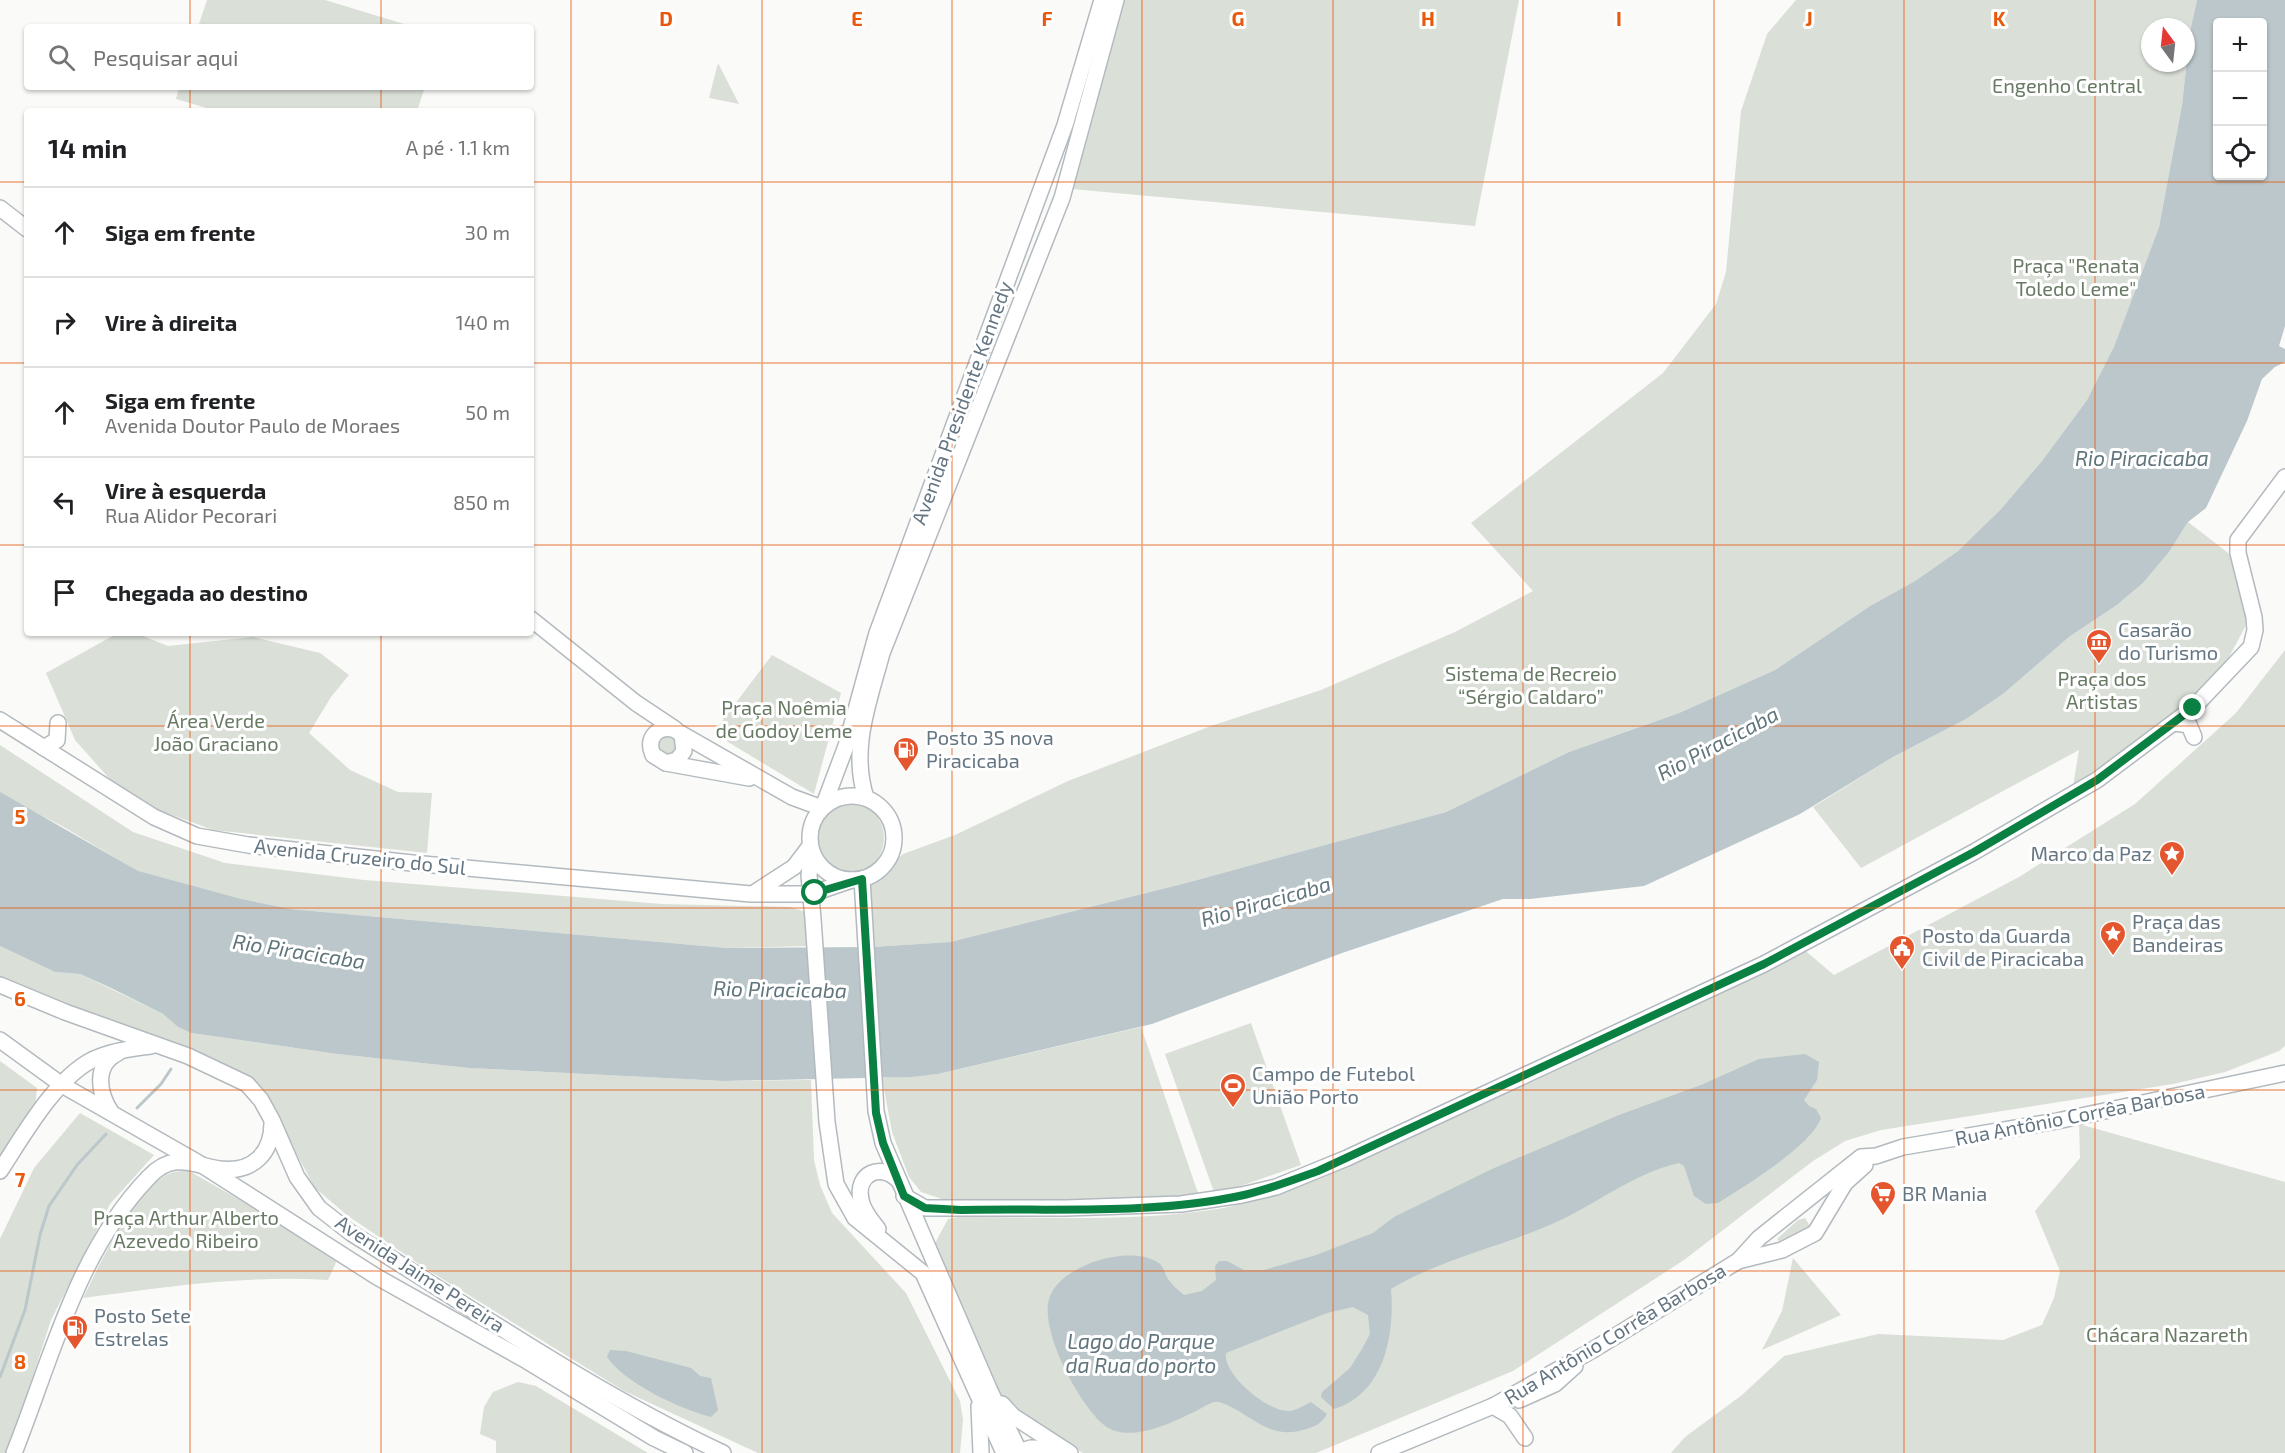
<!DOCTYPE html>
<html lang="pt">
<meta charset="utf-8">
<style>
:root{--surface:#fff;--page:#f2f2f2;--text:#202124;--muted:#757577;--line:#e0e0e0}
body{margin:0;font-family:"Exo 2",sans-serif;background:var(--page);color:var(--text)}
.controls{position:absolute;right:18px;top:18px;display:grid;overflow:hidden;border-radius:6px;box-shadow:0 2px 4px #0004}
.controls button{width:54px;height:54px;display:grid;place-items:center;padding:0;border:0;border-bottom:2px solid var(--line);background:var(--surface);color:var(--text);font:30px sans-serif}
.compass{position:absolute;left:2141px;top:18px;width:54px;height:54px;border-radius:50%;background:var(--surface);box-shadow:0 2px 4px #0004;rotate:345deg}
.stop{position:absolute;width:18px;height:18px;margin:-14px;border:4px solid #0b8043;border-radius:50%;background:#fff}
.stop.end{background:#0b8043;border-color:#fff;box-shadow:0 2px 6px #0008}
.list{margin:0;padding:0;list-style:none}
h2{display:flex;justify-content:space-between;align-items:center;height:78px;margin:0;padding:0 24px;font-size:26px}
h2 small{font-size:20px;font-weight:400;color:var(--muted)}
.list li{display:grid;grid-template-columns:39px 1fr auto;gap:18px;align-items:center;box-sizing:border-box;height:90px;padding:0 24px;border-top:2px solid var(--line)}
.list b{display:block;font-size:22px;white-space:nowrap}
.list p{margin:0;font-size:20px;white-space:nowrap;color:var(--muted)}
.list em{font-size:20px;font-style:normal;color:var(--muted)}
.icon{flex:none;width:33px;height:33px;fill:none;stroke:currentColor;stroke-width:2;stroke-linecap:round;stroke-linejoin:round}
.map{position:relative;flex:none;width:2285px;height:1453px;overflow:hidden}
.search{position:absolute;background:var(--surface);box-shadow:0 2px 4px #0004;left:24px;top:24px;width:510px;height:66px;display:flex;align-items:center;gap:15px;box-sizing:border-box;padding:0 21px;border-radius:6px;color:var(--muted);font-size:22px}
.panel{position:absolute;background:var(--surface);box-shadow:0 2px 4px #0004;left:24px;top:108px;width:510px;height:528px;border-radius:6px}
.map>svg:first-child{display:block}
</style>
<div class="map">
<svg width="2285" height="1453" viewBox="0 0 2285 1453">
<rect width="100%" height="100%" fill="#fafaf8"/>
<g fill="#dadfd7" fill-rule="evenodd">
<path d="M207,0h118l89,27h-216z"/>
<path d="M1122,0h397l-44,226 -403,-37z"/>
<path d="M1796,0h401l-7,33 -8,72 -23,122 -45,121 -27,52 -45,61 -41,48 -43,42 -43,30 -45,25 -95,64 -96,43 -110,39 -123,60 -260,71 -236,59 -78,5 -5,-61 36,-32 52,-19 113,-54 143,-55 110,-36 134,-58 78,-41 -62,-68 192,-150 53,-69 10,-32 15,-161 26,-77zM2150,27h36v36h-36z"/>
<path d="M718,63l21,41 -30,-6z"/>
<path d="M179,87h246l-8,24h-200l-41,-12z"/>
<path d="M2188,522l44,34 15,60 -2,11 -17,32 -39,42 -117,91 7,-42 -218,118 -48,-61 80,-50 73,-38 37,-25 66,-57 48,-32 26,-22 26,-31z"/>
<path d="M118,633h17l33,13 85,-9 67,16 29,22 -18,22 -22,36 41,37 48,22 34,1 -5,60 -214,-23 -54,-20 -44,-25 -40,-45 -29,-67z"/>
<path d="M2285,650v396l-6,5 -54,21 -52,12 -292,46 -36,11 -32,20 -129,99 -171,111 -197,82h-233l-67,-39 -19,-23 -64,-144 15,-28 10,-2c83,0 169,5 252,-7 37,-5 74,-20 110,-31l482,-231 32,27 185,-98 116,-73 101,-91z"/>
<path d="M772,655l69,38 -27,101 -101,-61z"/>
<path d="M676,735l1,20 -17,2 -5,-16 2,-3z"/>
<path d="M0,745l133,87 92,31 139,17 298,24 128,3 16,5 1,34 -80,2 -437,-39 -90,-17 -51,-14 -87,-52 -62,-31z"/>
<circle cx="847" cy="838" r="37"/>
<path d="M0,946l55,26 25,2 83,40 15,13 13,6 146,21 132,14 254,13 88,-1 3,80 6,25 12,28 74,80 54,108 3,19 -3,33h-202l-134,-62 -196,-121 -80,-54 -33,-28 -50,-92 -265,-115z"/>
<path d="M1251,1023l50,142 -86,30 -50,-141z"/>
<path d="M1141,1027l59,172 -237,7 -42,-14 -12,-15 -17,-45 -10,-54 56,-4z"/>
<path d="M0,1061l37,27 -2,19 -35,50z"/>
<path d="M80,1113l74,42 -44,49 -59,116 -43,133h-8v-214l34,-71z"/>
<path d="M2079,1124l206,58v271h-614l14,-16 57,-42 42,-39 94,-22 125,6 39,-15 12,-27 6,-27 -25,-60 45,-53z"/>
<path d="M189,1171l150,85 -11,24c-84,-5 -162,7 -245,18 17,-34 52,-111 88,-125 5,-2 13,-2 18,-2z"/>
<path d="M1805,1218l5,8 -4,5 -25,13 -4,-5 21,-19z"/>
<path d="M1793,1258l48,57 -79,35 20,-39z"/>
<path d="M518,1382l18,4 112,67h-152v-12l-16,-7 4,-27 9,-15z"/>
</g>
<g fill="#bbc7cb" fill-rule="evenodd">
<path d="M2197,0h88v326l-6,20 6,3v13l-10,5 -13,12 -15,42 -41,87 -18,14 -19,30 -26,31 -26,22 -48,32 -66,57 -37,25 -73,38 -93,57 -156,72 -114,13h-27l-161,54 -190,71 -214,50 -28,3 -187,4 -254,-13 -132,-14 -146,-21 -13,-6 -15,-13 -52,-26 -31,-14 -25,-2 -55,-26v-154l138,79 103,28 49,10 437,39 145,-1 78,-5 236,-59 260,-71 123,-60 110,-39 96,-43 95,-64 45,-25 43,-30 43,-42 41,-48 45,-61 27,-53 45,-120 23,-122 8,-73zM2218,22h44v154h-44z"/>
<path d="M1805,1054l14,8 -2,18 -13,20 5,6 7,3 5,9c-10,28 -76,68 -103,85l-12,1 -12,-8 -10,-30 -5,-3c-48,11 -83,42 -127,61 -53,23 -111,35 -161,65 4,46 -7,105 -57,120l-13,-12 1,-5 28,-24 12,-19 8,-15 -2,-19 -15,-8 -26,6 -101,40c-4,21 43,60 64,58 7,-1 15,-6 21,-9l16,12c-6,10 -11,12 -21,15 -32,11 -48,-8 -75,-22 -4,-2 -12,-6 -17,-5 -5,1 -12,6 -16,8 -25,12 -69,35 -94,15 -25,-21 -64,-93 -55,-126 10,-34 81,-56 110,-36 4,3 6,11 9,16 4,6 10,11 16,16l18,-4 14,-11 -1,-14 4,-5h8l17,9h20l52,-15 57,-22 21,-16 98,-48 127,-54 82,-30 58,-26z"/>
<path d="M610,1350l16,1 65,17 9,8 11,2 7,32 -7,7c-31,-8 -85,-33 -104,-60z"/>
</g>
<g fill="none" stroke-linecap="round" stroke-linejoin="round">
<g stroke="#bbc7cb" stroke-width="3">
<path d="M137,1108l24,-24 10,-15"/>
<path d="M0,1377l25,-67 15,-75 9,-29 28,-41 29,-31"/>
</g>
<defs>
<g id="secondary">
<path d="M0,208l27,21"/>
<path d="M531,619l105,84 39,26"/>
<path d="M0,720l154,97 43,19 51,9 164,18 339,31h60l41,-14"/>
<path d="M2175,723l14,2 5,12"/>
<path d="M682,735l2,16 -7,9 -11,3 -13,-8c-7,-16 3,-29 20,-26l119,68 30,11"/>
<path d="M44,748l13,-8 1,-17"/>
<path d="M666,763l83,15"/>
<circle cx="852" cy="838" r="42"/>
<path d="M866,798c-16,-50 3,-96 16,-145l180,-455 54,-198"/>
<path d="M823,807l23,-61 31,-113 188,-508 37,-125"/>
<path d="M812,852l-3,23 4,44 14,203 9,62 19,34 68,55 81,180"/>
<path d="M862,879l14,232 7,32 107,248 30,62"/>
<path d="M754,893l40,-26 16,-21"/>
<path d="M0,985l65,27 123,44 59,28 14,16 11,20 25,57 22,31 32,25c122,76 242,159 372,220"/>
<path d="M0,1040l62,45 135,77 180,115 150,84 127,77 31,15"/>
<path d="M111,1112c-12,-18 -18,-47 7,-59"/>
<path d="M0,1171c23,-35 55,-92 92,-111 19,-9 39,-12 59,-14"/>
<path d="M904,1196l21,12h141l115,-4 61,-9 34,-8 71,-29 417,-194 210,-112 123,-72 96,-72 58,-61 4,-17 -1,-13 -16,-64v-13l47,-63"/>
<path d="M878,1229c-7,-9 -15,-18 -17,-29 -6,-27 21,-38 38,-19"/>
<path d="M1738,1261l44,-11 33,-17 30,-50 20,-18"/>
<path d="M1519,1400l36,-16 20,-18"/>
<path d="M1002,1404l11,12 57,37"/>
<path d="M979,1406l2,47"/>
<path d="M1493,1406l17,10 15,22"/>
<path d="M14,1453c37,-93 63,-202 135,-276 24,-26 44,-12 71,-8 33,4 52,-16 52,-46"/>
<path d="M1015,1453l16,-5 29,1"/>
<path d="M1379,1453l114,-47 98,-55 147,-90 21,-23 102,-81 15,-1 27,-9 154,-26 228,-48"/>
</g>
</defs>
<use href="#secondary" stroke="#b3babf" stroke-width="18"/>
<use href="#secondary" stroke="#fff" stroke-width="15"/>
</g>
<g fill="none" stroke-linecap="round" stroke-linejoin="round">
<path stroke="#0b8043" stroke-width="8" d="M815,893l47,-14 14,234 7,30 21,53 21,12 36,2c92,-2 193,5 283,-15 26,-6 49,-15 74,-24l446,-207 210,-112 123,-72 96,-72"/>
</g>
<path fill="none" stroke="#e8590c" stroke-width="1.5" stroke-opacity="0.55" d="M190,0v27M381,0v27M571,0v1453M762,0v1453M952,0v1453M1142,0v1453M1333,0v1453M1523,0v1453M1714,0v1453M1904,0v1453M2095,0v1453M190,87v24M381,87v24M0,182h27M531,182h1754M0,363h27M531,363h1754M0,545h27M531,545h1754M190,633v820M381,633v820M0,726h2285M0,908h2285M0,1090h2285M0,1271h2285"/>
<defs>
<symbol id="museum-pin" viewBox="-11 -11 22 30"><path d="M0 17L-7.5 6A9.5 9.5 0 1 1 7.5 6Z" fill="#e4572e" stroke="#fff"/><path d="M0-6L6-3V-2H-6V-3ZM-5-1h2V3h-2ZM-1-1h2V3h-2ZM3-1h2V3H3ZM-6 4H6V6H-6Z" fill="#fff"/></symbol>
<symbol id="fuel-pin" viewBox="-11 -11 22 30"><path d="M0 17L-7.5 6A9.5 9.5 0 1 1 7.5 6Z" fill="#e4572e" stroke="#fff"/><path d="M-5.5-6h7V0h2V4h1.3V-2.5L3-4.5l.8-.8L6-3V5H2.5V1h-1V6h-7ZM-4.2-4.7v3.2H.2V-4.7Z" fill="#fff"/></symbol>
<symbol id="sight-pin" viewBox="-11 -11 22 30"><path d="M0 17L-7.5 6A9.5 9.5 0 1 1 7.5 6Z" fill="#e4572e" stroke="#fff"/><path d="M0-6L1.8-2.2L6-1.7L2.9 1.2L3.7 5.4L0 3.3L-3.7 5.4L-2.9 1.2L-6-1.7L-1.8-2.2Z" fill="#fff"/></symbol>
<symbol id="civic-pin" viewBox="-11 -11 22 30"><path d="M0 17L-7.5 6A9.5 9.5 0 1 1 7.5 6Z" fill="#e4572e" stroke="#fff"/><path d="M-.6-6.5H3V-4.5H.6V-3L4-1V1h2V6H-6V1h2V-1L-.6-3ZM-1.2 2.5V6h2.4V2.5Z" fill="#fff"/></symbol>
<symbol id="stadium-pin" viewBox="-11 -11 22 30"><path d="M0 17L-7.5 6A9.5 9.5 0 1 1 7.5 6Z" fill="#e4572e" stroke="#fff"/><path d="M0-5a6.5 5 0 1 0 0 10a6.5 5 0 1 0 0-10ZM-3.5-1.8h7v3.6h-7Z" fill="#fff"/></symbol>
<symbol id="supermarket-pin" viewBox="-11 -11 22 30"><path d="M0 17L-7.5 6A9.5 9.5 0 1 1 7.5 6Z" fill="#e4572e" stroke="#fff"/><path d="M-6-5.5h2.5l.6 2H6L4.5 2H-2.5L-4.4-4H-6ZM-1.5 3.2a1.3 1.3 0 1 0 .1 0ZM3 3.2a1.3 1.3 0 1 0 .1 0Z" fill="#fff"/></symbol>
</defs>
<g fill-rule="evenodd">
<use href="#museum-pin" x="2084" y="627" width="30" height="40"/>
<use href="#fuel-pin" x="891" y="735" width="30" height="40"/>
<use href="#sight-pin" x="2157" y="839" width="30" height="40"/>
<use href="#sight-pin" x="2098" y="919" width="30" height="40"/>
<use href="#civic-pin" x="1887" y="933" width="30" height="40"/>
<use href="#stadium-pin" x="1218" y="1071" width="30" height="40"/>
<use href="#supermarket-pin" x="1868" y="1179" width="30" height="40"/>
<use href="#fuel-pin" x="60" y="1313" width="30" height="40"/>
</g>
<g text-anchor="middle" stroke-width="6" stroke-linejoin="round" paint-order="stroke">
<g font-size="20" fill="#687a64" stroke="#fff">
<text x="2067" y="93">Engenho Central</text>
<text x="2076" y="273">Praça "Renata<tspan x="2076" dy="23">Toledo Leme"</tspan></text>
<text x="1531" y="681">Sistema de Recreio<tspan x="1531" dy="23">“Sérgio Caldaro”</tspan></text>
<text x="2102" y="686">Praça dos<tspan x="2102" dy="23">Artistas</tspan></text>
<text x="784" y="715">Praça Noêmia<tspan x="784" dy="23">de Godoy Leme</tspan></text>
<text x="216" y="728">Área Verde<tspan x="216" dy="23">João Graciano</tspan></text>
<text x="186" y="1225">Praça Arthur Alberto<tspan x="186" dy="23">Azevedo Ribeiro</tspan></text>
<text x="2167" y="1342">Chácara Nazareth</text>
</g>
<g font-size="20" fill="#657683" stroke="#fff">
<text transform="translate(962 403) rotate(-70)" y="7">Avenida Presidente Kennedy</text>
<text transform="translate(360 857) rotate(6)" y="7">Avenida Cruzeiro do Sul</text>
<text transform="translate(2080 1115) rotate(-11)" y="7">Rua Antônio Corrêa Barbosa</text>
<text transform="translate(420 1274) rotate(33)" y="7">Avenida Jaime Pereira</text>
<text transform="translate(1615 1334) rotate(-31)" y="7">Rua Antônio Corrêa Barbosa</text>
</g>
<g font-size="20" fill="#657683" stroke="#fff" text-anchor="start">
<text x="2118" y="637">Casarão<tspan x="2118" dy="23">do Turismo</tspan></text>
<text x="926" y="745">Posto 3S nova<tspan x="926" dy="23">Piracicaba</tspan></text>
<text x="2152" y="861" text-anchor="end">Marco da Paz</text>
<text x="2132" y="929">Praça das<tspan x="2132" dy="23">Bandeiras</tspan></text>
<text x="1922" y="943">Posto da Guarda<tspan x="1922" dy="23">Civil de Piracicaba</tspan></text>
<text x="1252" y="1081">Campo de Futebol<tspan x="1252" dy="23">União Porto</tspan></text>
<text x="1902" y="1201">BR Mania</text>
<text x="94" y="1323">Posto Sete<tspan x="94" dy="23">Estrelas</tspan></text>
</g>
<g font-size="21" font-style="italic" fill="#60757c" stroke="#fff">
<text x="2142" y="466">Rio Piracicaba</text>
<text transform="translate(1718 744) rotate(-28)" y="7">Rio Piracicaba</text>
<text transform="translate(1266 902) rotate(-16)" y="7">Rio Piracicaba</text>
<text transform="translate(299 952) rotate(9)" y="7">Rio Piracicaba</text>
<text transform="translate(780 990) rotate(1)" y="7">Rio Piracicaba</text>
<text x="1141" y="1349">Lago do Parque<tspan x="1141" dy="24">da Rua do porto</tspan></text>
</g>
</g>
<g font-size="20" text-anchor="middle" font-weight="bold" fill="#e8590c" stroke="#fff" stroke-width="6" stroke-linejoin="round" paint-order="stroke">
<text x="666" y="26">D</text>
<text x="857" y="26">E</text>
<text x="1047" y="26">F</text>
<text x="1238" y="26">G</text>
<text x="1428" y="26">H</text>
<text x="1619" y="26">I</text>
<text x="1809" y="26">J</text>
<text x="1999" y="26">K</text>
<text x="20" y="824">5</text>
<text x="20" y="1006">6</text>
<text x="20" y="1187">7</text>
<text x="20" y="1369">8</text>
</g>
</svg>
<div class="controls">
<button>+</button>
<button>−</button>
<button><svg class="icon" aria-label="locate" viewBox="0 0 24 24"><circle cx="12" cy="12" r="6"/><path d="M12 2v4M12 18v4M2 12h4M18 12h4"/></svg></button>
</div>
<svg class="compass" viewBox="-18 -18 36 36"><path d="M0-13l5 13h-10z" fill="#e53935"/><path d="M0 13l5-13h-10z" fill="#757577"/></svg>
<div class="stop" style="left:815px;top:893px"></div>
<div class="stop end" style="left:2193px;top:708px"></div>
<div class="search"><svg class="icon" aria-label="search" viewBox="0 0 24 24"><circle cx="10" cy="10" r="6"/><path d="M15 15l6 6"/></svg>Pesquisar aqui</div>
<section class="panel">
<h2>14 min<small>A pé · 1.1 km</small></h2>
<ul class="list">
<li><svg class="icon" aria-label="ahead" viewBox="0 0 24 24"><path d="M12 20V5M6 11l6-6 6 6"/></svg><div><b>Siga em frente</b></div><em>30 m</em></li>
<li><svg class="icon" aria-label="right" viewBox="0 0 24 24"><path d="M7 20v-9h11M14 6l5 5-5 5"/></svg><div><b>Vire à direita</b></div><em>140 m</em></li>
<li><svg class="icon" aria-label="ahead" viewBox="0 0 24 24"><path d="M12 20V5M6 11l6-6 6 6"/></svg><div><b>Siga em frente</b><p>Avenida Doutor Paulo de Moraes</p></div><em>50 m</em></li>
<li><svg class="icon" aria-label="left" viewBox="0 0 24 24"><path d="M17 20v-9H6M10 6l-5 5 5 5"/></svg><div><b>Vire à esquerda</b><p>Rua Alidor Pecorari</p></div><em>850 m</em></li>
<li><svg class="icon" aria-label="arrive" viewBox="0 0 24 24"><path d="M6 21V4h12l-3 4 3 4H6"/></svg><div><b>Chegada ao destino</b></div></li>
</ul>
</section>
</div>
